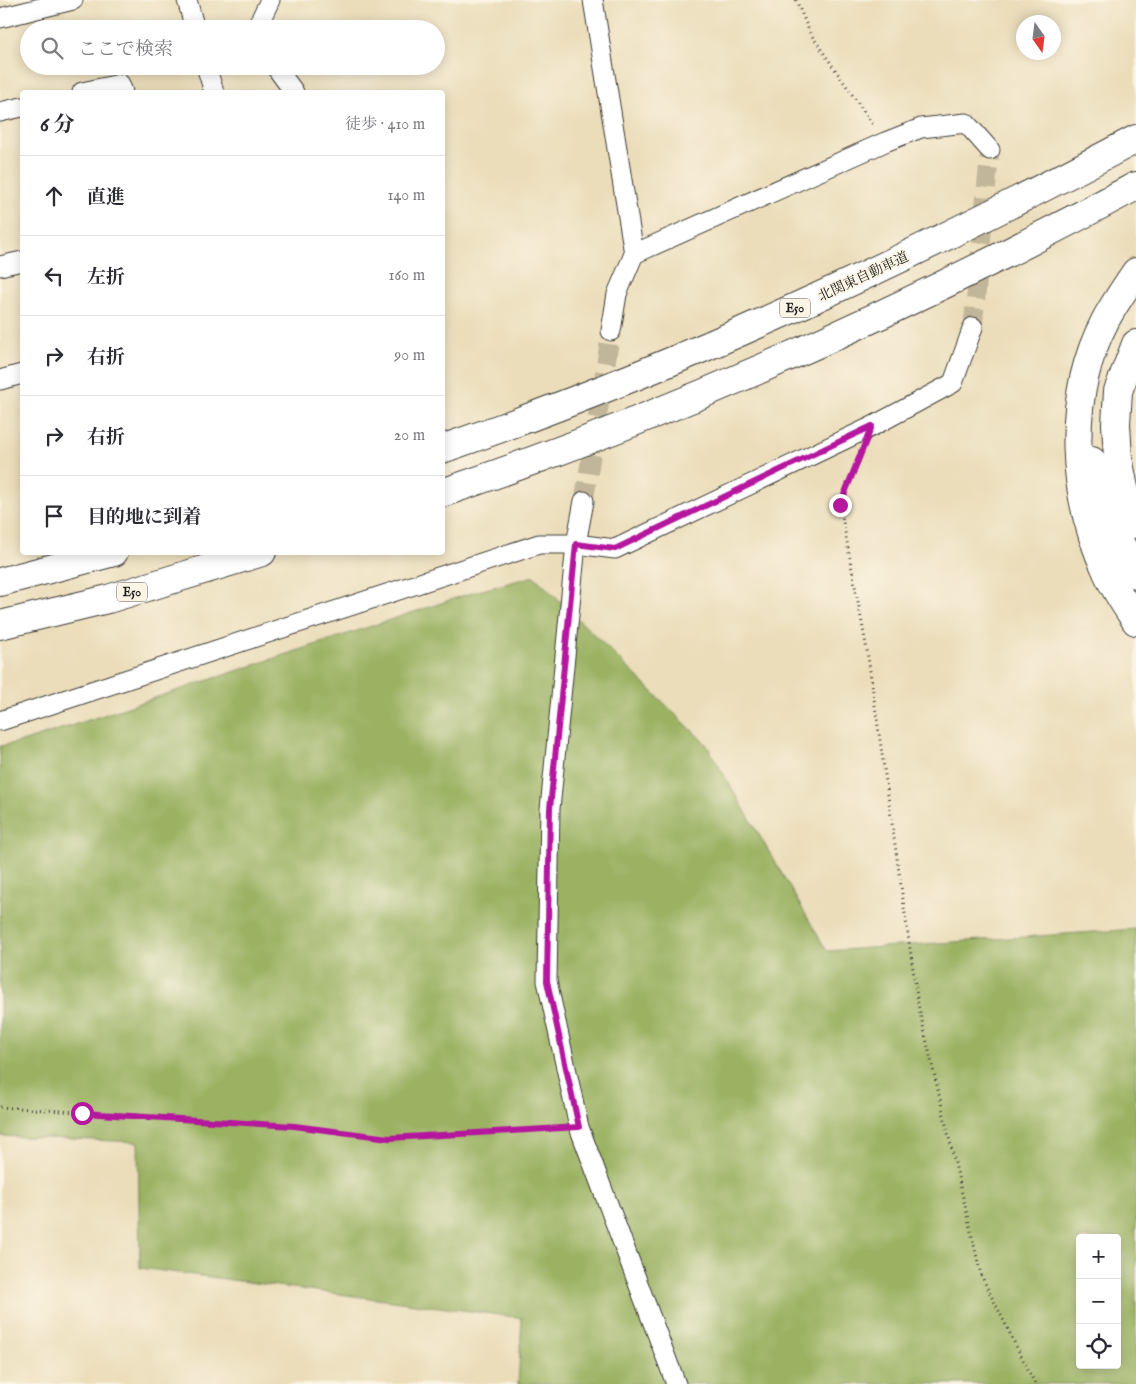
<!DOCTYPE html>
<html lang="ja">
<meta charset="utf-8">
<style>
:root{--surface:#fff;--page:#f2f2f3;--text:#2b2b33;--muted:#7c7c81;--line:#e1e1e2}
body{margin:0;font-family:"IM FELL English","Noto Serif JP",serif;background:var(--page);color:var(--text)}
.controls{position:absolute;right:15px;bottom:15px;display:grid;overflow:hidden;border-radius:5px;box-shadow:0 2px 12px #0003}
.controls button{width:45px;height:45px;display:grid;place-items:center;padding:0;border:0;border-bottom:1px solid var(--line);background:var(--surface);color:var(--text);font:25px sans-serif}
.compass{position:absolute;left:1016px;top:15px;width:45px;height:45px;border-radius:50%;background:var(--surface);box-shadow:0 2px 12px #0003;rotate:166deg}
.stop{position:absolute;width:15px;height:15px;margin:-11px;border:4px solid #b5179e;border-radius:50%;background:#fff}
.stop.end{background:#b5179e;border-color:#fff;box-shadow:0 1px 5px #0008}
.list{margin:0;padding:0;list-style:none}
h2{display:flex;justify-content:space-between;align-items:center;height:65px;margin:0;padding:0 20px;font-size:21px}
h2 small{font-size:16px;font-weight:400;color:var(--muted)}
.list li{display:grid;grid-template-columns:32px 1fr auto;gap:15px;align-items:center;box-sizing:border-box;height:80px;padding:0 20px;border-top:1px solid var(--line)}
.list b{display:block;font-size:19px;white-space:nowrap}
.list em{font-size:16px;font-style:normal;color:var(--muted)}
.icon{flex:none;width:28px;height:28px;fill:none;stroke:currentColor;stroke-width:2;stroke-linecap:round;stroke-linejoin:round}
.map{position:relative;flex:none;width:1136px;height:1384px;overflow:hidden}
.search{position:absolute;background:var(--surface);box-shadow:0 2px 12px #0003;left:20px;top:20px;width:425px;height:55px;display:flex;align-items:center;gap:12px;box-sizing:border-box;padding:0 18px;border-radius:28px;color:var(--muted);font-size:19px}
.panel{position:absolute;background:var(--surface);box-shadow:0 2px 12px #0003;left:20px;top:90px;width:425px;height:465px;border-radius:5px}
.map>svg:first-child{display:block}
</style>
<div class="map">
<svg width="1136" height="1384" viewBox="0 0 1136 1384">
<rect width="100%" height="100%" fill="#fcf5e5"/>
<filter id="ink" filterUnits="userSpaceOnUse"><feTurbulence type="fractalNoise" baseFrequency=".02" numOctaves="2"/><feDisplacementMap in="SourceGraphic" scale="10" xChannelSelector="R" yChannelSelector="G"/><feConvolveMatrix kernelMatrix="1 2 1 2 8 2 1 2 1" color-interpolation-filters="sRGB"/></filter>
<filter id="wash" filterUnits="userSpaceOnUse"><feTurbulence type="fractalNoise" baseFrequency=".0096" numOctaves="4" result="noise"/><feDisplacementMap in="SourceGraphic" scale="20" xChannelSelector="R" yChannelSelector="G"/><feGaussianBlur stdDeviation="1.12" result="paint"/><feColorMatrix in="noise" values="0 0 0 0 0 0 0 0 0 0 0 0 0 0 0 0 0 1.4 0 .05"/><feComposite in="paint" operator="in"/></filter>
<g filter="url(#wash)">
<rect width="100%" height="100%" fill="#ebddba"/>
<path fill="#9bb264" stroke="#5c6740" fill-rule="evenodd" d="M534,576l172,168 121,207 309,-22v455h-618l4,-66 -382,-50 -2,-126 -138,-6v-390l25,-5 446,-148zM1080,1238h37v127h-37z"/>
</g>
<g filter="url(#ink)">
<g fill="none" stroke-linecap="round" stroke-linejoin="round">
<g stroke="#c2b69a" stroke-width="19" stroke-dasharray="19 9" stroke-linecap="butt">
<path d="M973,327l17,-177"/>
<path d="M584,501l27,-170"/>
</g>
<defs>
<g id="minor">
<path d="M187,0l8,29"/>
<path d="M593,0l41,254 -17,40 -6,37"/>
<path d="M0,18l73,-18"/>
<path d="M256,29l14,-29"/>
<path d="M206,66l8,26"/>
<path d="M275,66l19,26"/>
<path d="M82,92l38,-8 3,8"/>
<path d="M0,112l22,-5"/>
<path d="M634,254l251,-112 36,-14 45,-5 24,27"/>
<path d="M0,266l22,-5"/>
<path d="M0,380l22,-6"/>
<path d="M584,501l-8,43 -26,265 -3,172 32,146 97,257"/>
<path d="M0,721l539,-177h37l39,5 258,-123 80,-43 20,-56"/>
</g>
<g id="motorway">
<path d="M1136,272c-11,16 -22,32 -31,49 -40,77 -34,174 2,251 8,18 19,34 29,49"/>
<path d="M1136,344l-18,47 -2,33 2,34 6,30 12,36"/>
<path d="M442,449c240,-83 470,-191 694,-310"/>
<path d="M1092,461c12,39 23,77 44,113"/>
<path d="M442,493c240,-82 471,-187 694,-307"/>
<path d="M0,582l114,-30"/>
<path d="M0,625l108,-26 154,-47"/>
</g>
</defs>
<use href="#minor" stroke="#3b3934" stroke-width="21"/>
<use href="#motorway" stroke="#3b3934" stroke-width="30"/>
<g stroke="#3b3934" stroke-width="3" stroke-dasharray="1 4" stroke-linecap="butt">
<path d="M796,0l14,33 63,92"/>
<path d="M860,457l-20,48 27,145 51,354 63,271 54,109"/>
<path d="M0,1107l294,19 95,12 169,-10"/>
</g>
<use href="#minor" stroke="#fff" stroke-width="19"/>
<use href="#motorway" stroke="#fff" stroke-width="28"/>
</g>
</g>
<g fill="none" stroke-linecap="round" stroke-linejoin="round" filter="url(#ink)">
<path stroke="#b5179e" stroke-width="6" d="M82,1113l212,13 95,12 190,-11 -32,-146 3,-172 26,-265 39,5 257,-123 -32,79"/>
</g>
<g text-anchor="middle" stroke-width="4" stroke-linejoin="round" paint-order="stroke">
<g fill="#fcf5e5" stroke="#5f5d58" stroke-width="1">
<rect x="780" y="298.5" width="30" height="19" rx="4"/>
<rect x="117" y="582.5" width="30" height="19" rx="4"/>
</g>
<g font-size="12" font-weight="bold" fill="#1c1c1c">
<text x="795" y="312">E50</text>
<text x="132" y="596">E50</text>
</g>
<g font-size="14" fill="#1c1c1c" stroke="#fcf5e5">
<text transform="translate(863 276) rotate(-25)" y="5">北関東自動車道</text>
</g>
</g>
</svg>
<div class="controls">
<button>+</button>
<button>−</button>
<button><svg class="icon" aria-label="locate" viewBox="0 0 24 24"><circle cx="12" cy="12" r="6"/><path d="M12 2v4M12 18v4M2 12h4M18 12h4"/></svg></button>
</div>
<svg class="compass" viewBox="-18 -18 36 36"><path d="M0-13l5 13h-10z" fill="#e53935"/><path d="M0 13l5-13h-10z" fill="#7c7c81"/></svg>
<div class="stop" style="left:82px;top:1113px"></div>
<div class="stop end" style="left:840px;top:505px"></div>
<div class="search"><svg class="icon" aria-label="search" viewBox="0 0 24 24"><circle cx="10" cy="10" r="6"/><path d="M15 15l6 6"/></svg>ここで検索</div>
<section class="panel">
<h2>6 分<small>徒歩 · 410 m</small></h2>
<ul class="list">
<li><svg class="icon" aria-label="ahead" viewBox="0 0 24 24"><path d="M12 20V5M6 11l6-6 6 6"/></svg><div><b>直進</b></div><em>140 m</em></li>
<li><svg class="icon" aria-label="left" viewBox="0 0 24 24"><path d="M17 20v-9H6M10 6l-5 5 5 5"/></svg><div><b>左折</b></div><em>160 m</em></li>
<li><svg class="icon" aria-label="right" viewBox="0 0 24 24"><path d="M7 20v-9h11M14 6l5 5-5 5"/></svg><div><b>右折</b></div><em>90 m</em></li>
<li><svg class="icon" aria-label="right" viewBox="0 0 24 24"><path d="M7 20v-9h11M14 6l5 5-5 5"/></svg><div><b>右折</b></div><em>20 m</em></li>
<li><svg class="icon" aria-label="arrive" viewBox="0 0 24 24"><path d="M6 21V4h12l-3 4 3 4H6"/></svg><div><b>目的地に到着</b></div></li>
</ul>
</section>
</div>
